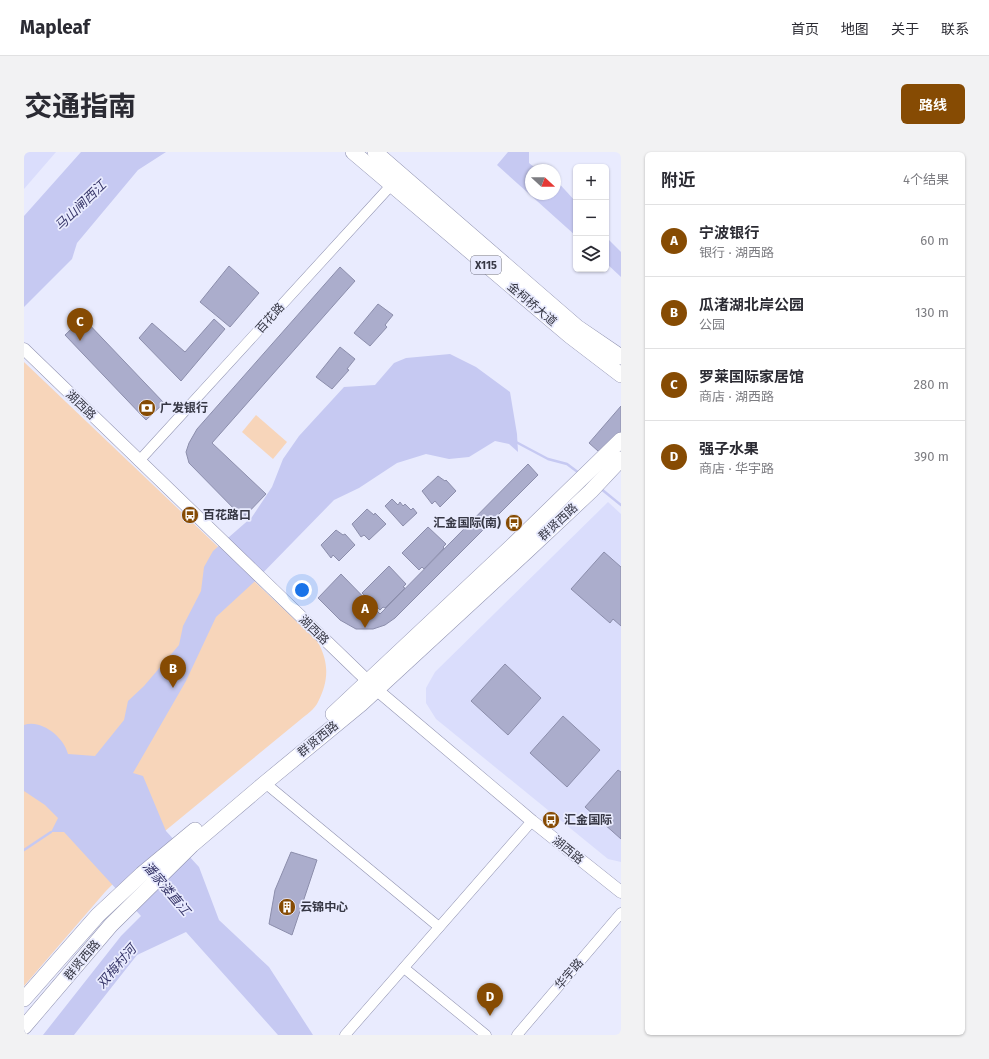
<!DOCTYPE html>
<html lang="zh">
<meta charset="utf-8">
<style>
:root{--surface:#fff;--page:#f2f2f3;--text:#2b2b33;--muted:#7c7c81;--line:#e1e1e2;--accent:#864b03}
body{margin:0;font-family:"Fira Sans","Noto Sans SC",sans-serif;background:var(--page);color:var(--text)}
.controls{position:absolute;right:12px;top:12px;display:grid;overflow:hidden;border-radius:6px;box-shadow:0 1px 3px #0004}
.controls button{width:36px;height:36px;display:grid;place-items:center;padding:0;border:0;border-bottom:1px solid var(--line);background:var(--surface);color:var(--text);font:20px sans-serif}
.compass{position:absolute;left:501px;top:12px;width:36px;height:36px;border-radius:50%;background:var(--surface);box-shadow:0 1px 3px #0004;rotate:111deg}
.you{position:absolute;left:278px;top:438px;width:14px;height:14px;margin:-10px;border:3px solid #fff;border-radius:50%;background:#1a73e8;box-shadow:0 0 0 6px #1a73e833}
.badge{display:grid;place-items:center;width:26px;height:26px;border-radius:50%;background:var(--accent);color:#fff;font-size:13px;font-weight:700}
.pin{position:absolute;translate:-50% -33px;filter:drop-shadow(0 1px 2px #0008)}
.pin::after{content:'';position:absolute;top:21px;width:14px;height:12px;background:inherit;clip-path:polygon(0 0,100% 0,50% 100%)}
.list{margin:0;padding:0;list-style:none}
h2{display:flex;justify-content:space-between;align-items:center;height:52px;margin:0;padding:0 16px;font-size:17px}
h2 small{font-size:13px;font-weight:400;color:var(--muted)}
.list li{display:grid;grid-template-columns:26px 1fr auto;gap:12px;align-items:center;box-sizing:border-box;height:72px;padding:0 16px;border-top:1px solid var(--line)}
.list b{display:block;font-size:15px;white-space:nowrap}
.list p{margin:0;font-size:13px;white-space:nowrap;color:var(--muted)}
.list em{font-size:13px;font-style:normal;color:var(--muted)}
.icon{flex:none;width:22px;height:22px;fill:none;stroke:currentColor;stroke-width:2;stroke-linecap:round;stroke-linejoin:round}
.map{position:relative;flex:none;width:597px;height:883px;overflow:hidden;border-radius:6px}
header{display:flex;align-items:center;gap:24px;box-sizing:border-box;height:56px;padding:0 20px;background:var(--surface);border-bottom:1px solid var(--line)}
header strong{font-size:19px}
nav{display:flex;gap:22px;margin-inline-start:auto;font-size:14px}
.intro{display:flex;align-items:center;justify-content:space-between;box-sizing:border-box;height:96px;padding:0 24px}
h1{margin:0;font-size:28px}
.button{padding:10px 18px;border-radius:6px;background:var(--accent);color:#fff;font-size:14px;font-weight:700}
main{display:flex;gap:24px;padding:0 24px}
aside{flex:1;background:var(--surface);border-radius:6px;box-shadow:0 1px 3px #0004}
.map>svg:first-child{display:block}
</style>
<header>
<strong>Mapleaf</strong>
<nav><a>首页</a><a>地图</a><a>关于</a><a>联系</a></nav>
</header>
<div class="intro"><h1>交通指南</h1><a class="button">路线</a></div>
<main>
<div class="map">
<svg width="597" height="883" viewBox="0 0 597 883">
<rect width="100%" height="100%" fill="#e9ebfe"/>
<g fill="#daddfc">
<path d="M0,0h32l-32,37z"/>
<path d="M584,350l13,12v348l-13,-3 -172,-140 -10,-16v-15l9,-16z"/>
</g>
<g fill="#f7d5ba">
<path d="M0,210l294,280c11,21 11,38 0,60 -3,7 -12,13 -18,18l-135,111 -60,61 -81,94z"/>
<path d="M232,263l31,27 -14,17 -31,-27z"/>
</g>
<g fill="#c6c9f2">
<path d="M57,0h85l-28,18 -61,73 -5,16 -48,48v-91z"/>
<path d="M484,0h21v11l5,4v3h-3v24h24v-15l21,23v34l-79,-71z"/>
<path d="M582,85l15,15v25l-15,-14z"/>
<path d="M426,202l26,13 34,25 7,42 1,18 -9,-8 -14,-3 -26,16 -20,2 -23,-5 -29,9 -38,25 -25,12 -81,83 -37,34 -30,64 -53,92 10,3 23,55 33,36 20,53 50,47 44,68h-35l-92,-103 -49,23 -63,80h-31l78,-99 20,-20 -77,-84h-13l7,-14 -13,-13 -21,-14v-66c17,-6 40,12 44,29l27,2 29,-36 4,-19 16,-15 35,-41 4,-19 18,-35 3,-24 9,-16 39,-34 20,-30 11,-28 16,-23 45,-49 31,-2 19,-22 12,-5z"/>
</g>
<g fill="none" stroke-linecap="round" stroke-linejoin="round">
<g stroke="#c6c9f2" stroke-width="2.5">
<path d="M492,290l32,17 19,5 12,9"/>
<path d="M576,336l21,17"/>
<path d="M0,698l27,-18"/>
</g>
</g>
<g fill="#abadcc" stroke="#8c8eac">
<path d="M205,114l30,27 -29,34 -30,-25z"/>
<path d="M316,115l15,14 -143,162 54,51 -23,24 -54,-55 -3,-11 3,-9 8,-14z"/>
<path d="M354,152l15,11 -8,10 2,2 -17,19 -16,-13z"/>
<path d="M59,166l81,85 -18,17 -81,-85z"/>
<path d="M190,167l11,10 -44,52 -42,-43 13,-15 33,29z"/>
<path d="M316,195l15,12 -8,10 2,1 -17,19 -16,-12z"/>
<path d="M597,254v38l-14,15 -18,-16z"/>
<path d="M504,312l10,11 -143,143 -10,7 -12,4h-17l-16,-9 -22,-22 23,-24 39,40z"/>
<path d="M414,324l7,5 1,-1 10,11 -16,16 -5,-6 -3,3 -10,-13z"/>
<path d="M368,347l6,6 2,-3 3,4 2,-2 6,6 2,-2 4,5 -14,13 -18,-20z"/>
<path d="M343,357l7,6 1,-2 11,11 -17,16 -5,-5 -3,2 -9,-13z"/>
<path d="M404,375l18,17 -3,3 1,1 -20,21 -2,-2 -3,3 -17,-17z"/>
<path d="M312,378l7,5 2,-1 10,11 -16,16 -6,-6 -2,3 -10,-13z"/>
<path d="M580,400l17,15v59l-8,-7 -3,4 -39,-34z"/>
<path d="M365,414l17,18 -3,3 2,1 -20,20 -2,-1 -3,3 -18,-17z"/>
<path d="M481,512l36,34 -33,37 -37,-34z"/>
<path d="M539,564l37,34 -33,37 -37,-34z"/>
<path d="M594,618l3,2v67l-36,-32z"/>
<path d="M267,700l26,8 -25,75 -23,-11 6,-34z"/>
</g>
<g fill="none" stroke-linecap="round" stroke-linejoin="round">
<defs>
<g id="minor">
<path d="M115,309l256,-280"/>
<path d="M241,631l174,144"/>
<path d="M380,816l82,67"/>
<path d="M321,883l187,-214"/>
<path d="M493,883l104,-122"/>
</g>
<path id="tertiary" d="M0,197l353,341 155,131 89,71"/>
<g id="primary">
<path d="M329,0l217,184 51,39"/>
<path d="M351,0l202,175 44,30"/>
<path d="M309,562l179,-168 109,-106"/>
<path d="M0,847l74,-84 44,-41 53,-44"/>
<path d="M0,875l87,-102 81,-80 73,-62 96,-79 166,-153 64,-60 30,-32"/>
</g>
</defs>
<use href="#minor" stroke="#9193b1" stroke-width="11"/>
<use href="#tertiary" stroke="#9193b1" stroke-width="13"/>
<use href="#primary" stroke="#9193b1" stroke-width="16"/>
<use href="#minor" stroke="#fff" stroke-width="10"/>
<use href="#tertiary" stroke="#fff" stroke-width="12"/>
<use href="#primary" stroke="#fff" stroke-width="15"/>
</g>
<defs>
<symbol id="bank-disc" viewBox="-11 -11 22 22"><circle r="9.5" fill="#864b03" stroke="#e9ebfe"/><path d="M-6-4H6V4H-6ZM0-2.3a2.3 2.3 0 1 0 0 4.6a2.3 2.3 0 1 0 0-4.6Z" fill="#fff"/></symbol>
<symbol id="bus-disc" viewBox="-11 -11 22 22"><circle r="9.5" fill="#864b03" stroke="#e9ebfe"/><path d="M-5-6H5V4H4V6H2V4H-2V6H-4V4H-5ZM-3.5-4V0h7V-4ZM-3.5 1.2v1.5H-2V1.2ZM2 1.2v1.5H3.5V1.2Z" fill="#fff"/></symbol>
<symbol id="building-disc" viewBox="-11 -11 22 22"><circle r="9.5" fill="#864b03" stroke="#e9ebfe"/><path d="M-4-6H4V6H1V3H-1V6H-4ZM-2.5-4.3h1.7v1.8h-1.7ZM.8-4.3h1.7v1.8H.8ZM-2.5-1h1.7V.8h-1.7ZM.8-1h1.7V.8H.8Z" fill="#fff"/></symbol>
</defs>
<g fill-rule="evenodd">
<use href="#bank-disc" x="113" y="246" width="20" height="20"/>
<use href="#bus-disc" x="156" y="353" width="20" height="20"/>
<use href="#bus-disc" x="480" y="361" width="20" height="20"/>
<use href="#bus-disc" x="517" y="658" width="20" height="20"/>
<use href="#building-disc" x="253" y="745" width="20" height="20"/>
</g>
<g text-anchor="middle" stroke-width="3.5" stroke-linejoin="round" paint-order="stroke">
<rect fill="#e9ebfe" stroke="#6c6d7c" stroke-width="1" x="447" y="104" width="30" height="18" rx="3"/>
<g font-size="11" font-weight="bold" fill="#363744">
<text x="462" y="117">X115</text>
</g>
<g font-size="12" fill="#363744" stroke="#e9ebfe">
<text transform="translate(508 152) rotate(40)" y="4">金柯桥大道</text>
<text transform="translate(246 166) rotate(-48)" y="4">百花路</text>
<text transform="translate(57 253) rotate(44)" y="4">湖西路</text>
<text transform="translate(534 370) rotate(-43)" y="4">群贤西路</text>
<text transform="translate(290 478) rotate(44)" y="4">湖西路</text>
<text transform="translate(294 587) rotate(-39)" y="4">群贤西路</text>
<text transform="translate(544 698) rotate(39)" y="4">湖西路</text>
<text transform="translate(58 808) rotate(-50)" y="4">群贤西路</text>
<text transform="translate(545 822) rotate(-49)" y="4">华宇路</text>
</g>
<g font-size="12" font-weight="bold" fill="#363744" stroke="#e9ebfe" text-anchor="start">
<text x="136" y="260">广发银行</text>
<text x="179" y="367">百花路口</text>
<text x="477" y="375" text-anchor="end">汇金国际(南)</text>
<text x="540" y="672">汇金国际</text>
<text x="276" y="759">云锦中心</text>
</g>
<g font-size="13" font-style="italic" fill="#373669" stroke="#e9ebfe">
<text transform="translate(56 53) rotate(-44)" y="5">马山闸西江</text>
<text transform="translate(143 736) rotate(50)" y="5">潘家溇直江</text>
<text transform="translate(92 814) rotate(-49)" y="5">双梅村河</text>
</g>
</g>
</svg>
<div class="controls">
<button>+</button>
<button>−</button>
<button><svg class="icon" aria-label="layers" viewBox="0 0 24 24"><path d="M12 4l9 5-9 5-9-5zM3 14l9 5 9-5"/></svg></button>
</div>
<svg class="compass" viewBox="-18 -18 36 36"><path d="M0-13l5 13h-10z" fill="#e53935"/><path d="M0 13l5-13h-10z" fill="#7c7c81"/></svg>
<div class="you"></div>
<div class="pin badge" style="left:341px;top:476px">A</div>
<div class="pin badge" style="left:149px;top:536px">B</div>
<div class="pin badge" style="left:56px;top:189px">C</div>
<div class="pin badge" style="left:466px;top:864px">D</div>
</div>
<aside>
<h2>附近<small>4个结果</small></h2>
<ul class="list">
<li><span class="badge">A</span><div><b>宁波银行</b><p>银行 · 湖西路</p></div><em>60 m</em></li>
<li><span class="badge">B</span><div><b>瓜渚湖北岸公园</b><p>公园</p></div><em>130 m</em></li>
<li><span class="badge">C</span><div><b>罗莱国际家居馆</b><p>商店 · 湖西路</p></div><em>280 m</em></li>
<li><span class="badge">D</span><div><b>强子水果</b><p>商店 · 华宇路</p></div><em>390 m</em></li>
</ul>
</aside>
</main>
